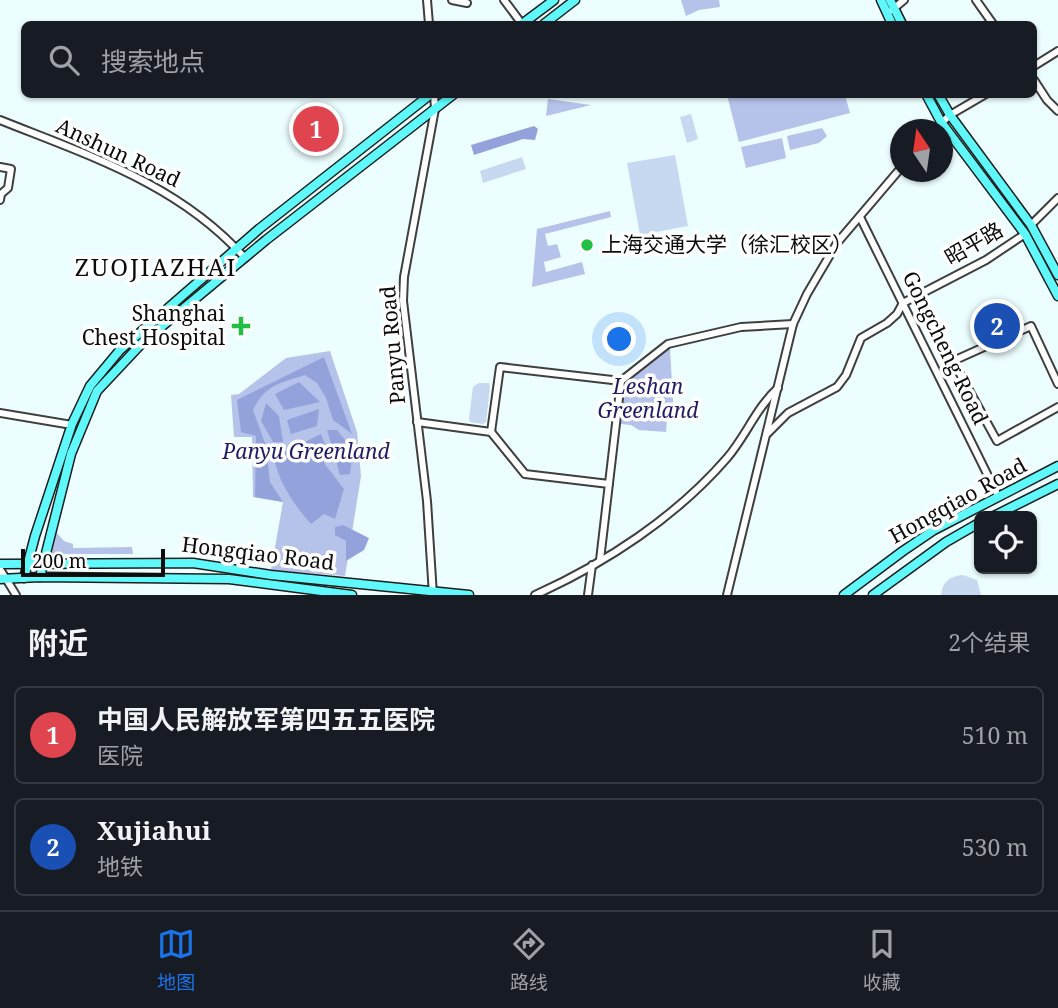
<!DOCTYPE html>
<html lang="zh">
<meta charset="utf-8">
<style>
:root{--surface:#171b24;--page:#242831;--text:#f1f3f6;--muted:#9ea1a6;--line:#363941;--accent:#1a73e8}
body{margin:0;font-family:"Noto Serif","Noto Sans SC",serif;background:var(--page);color:var(--text)}
.controls{position:absolute;right:21px;bottom:21px;display:grid;overflow:hidden;border-radius:10px;box-shadow:0 2px 5px #0004}
.controls button{width:63px;height:63px;display:grid;place-items:center;padding:0;border:0;border-bottom:2px solid var(--line);background:var(--surface);color:var(--text);font:35px sans-serif}
.compass{position:absolute;left:890px;top:119px;width:63px;height:63px;border-radius:50%;background:var(--surface);box-shadow:0 2px 5px #0004;rotate:347deg}
.scale{position:absolute;left:21px;bottom:18px;width:144px;box-sizing:border-box;padding-left:7px;border:4px solid #0c0c0c;border-top:0;font-size:19px;line-height:24px;white-space:nowrap;color:#0c0c0c;-webkit-text-stroke:5px #fff;paint-order:stroke}
.you{position:absolute;left:620px;top:340px;width:24px;height:24px;margin:-18px;border:5px solid #fff;border-radius:50%;background:#1a73e8;box-shadow:0 0 0 10px #1a73e833}
.badge{display:grid;place-items:center;width:46px;height:46px;border-radius:50%;background:var(--accent);color:#fff;font-size:23px;font-weight:700}
.pin{position:absolute;translate:-50% -50%;border:4px solid #fff;box-shadow:0 2px 7px #0006}
.list{margin:0;padding:0;list-style:none}
h2{display:flex;justify-content:space-between;align-items:center;height:91px;margin:0;padding:0 28px;font-size:30px}
h2 small{font-size:23px;font-weight:400;color:var(--muted)}
.list li{display:grid;grid-template-columns:46px 1fr auto;gap:21px;align-items:center;box-sizing:border-box;height:98px;margin:0 14px 14px;padding:0 14px;border:2px solid var(--line);border-radius:10px}
.list b{display:block;font-size:26px;white-space:nowrap}
.list p{margin:0;font-size:23px;white-space:nowrap;color:var(--muted)}
.list em{font-size:23px;font-style:normal;color:var(--muted)}
.icon{flex:none;width:38px;height:38px;fill:none;stroke:currentColor;stroke-width:2;stroke-linecap:round;stroke-linejoin:round}
.map{position:relative;flex:none;width:1058px;height:595px;overflow:hidden}
.search{position:absolute;background:var(--surface);box-shadow:0 2px 5px #0004;left:21px;right:21px;top:21px;height:77px;display:flex;align-items:center;gap:18px;box-sizing:border-box;padding:0 24px;border-radius:10px;color:var(--muted);font-size:26px}
.sheet{height:315px;background:var(--surface)}
nav{display:flex;justify-content:space-around;align-items:center;box-sizing:border-box;height:98px;border-top:2px solid var(--line);background:var(--surface);font-size:19px;color:var(--muted)}
nav a{display:grid;justify-items:center;gap:4px}
nav .on{color:var(--accent)}
.map>svg:first-child{display:block}
</style>
<div class="map">
<svg width="1058" height="595" viewBox="0 0 1058 595">
<rect width="100%" height="100%" fill="#ecfeff"/>
<g fill="#b5c3ea">
<path d="M681,0h38l1,7 -21,3 -13,6z"/>
<path d="M727,95h118l5,18 -111,29z"/>
<path d="M548,99l43,6 -45,11z"/>
<path d="M822,128l5,8 -8,7 -29,7 -3,-14z"/>
<path d="M782,138l4,20 -40,10 -5,-21z"/>
<path d="M610,211l1,6 -66,17 3,12 9,-2 4,13 -17,5 2,10 36,-10 3,12 -53,13 5,-58z"/>
<path d="M667,349h3l4,67 -7,1 -1,15 -27,-2 -8,-5 -10,-1 3,-42z"/>
<path d="M330,351l27,81 4,44 -16,100 -74,-6 12,-68 -30,-5 -1,-60h-18l-3,-42 8,-1 47,-36z"/>
<path d="M55,531l9,10 9,3v4l59,-1 1,7h-82l-2,-1z"/>
</g>
<g fill="#94a2db">
<path d="M534,126l4,3 -3,11 -12,-1 -49,16 -3,-10z"/>
<path d="M324,357l28,77 -19,-14 -7,-22 -9,-15 -12,-8c-25,8 -40,10 -52,35l13,36 4,36 13,20 -28,-5 1,-61 -15,-4 -4,-32z"/>
<path d="M299,382l21,20 -36,8 -9,-16z"/>
<path d="M266,403l13,13 4,26h-10l-12,-21z"/>
<path d="M319,409l-2,17 -26,8 -4,-14z"/>
<path d="M327,430h10l16,20 -3,24 -10,1z"/>
<path d="M321,434l5,13 -2,16 20,26 -9,30 -11,-5 -13,10c-16,-18 -33,-42 -37,-67z"/>
<path d="M343,525l26,13 -5,12 -18,11v-20l-11,-6v-8z"/>
</g>
<g fill="#c7d8f1">
<path d="M691,114l7,25 -11,4 -7,-26z"/>
<path d="M675,155l13,71 -48,9 -13,-72z"/>
<path d="M522,157l4,12 -43,14 -3,-12z"/>
<path d="M479,383h10l1,4 -4,35 -3,2 -13,-2 -1,-4 4,-31z"/>
<path d="M963,575l14,5 4,15h-40c1,-13 9,-19 22,-20z"/>
</g>
<g fill="none" stroke-linecap="round" stroke-linejoin="round">
<defs>
<g id="minor">
<path d="M427,0l2,24"/>
<path d="M452,0l15,3"/>
<path d="M504,0l18,24"/>
<path d="M976,0l17,24"/>
<path d="M892,10l12,-10"/>
<path d="M1034,66l24,-15"/>
<path d="M1034,80l13,20 11,11"/>
<path d="M0,120c90,36 179,64 245,138"/>
<path d="M934,130l16,-15 36,-21"/>
<path d="M0,167l11,2 -3,19 -7,6 -1,6"/>
<path d="M860,217l138,279"/>
<path d="M1031,225l27,-27"/>
<path d="M1058,384l-27,-58 -78,35 44,80 61,-34"/>
<path d="M0,413l72,12"/>
<path d="M417,422l74,10 34,42 84,10"/>
<path d="M491,432l9,-65 121,14"/>
<path d="M767,434l21,-21 49,-26 9,-12 15,-37 26,-15 10,-9 6,-11 83,-43 39,-26"/>
<path d="M600,560l21,-179 47,-37 73,-17 52,-3"/>
<path d="M0,569l16,26"/>
<path d="M433,595l-6,-94 -24,-200 1,-24 31,-168 -1,-15"/>
<path d="M535,595c71,-32 141,-78 192,-137 19,-22 29,-50 51,-70"/>
<path d="M588,595l4,-30"/>
<path d="M727,595l66,-271 14,-30 30,-51 63,-74"/>
</g>
<g id="major">
<path d="M881,0l11,24"/>
<path d="M890,0l12,24"/>
<path d="M522,24l32,-24"/>
<path d="M544,24l31,-24"/>
<path d="M926,94l15,28 84,112 33,62"/>
<path d="M938,94l12,21 81,110 27,50"/>
<path d="M994,516l64,-32"/>
<path d="M0,564l193,-1 78,12 198,20"/>
<path d="M40,577l31,-123 26,-63 46,-49 123,-102 188,-146"/>
<path d="M24,578l11,-42 37,-112 18,-38 30,-36 139,-121 172,-135"/>
<path d="M0,579l40,-2 189,2 123,16"/>
<path d="M844,595l59,-44 31,-21 124,-64"/>
<path d="M873,595l73,-53 33,-19"/>
</g>
</defs>
<use href="#minor" stroke="#3f3f3f" stroke-width="10"/>
<use href="#major" stroke="#1d1d1d" stroke-width="11"/>
<use href="#minor" stroke="#fff" stroke-width="6"/>
<use href="#major" stroke="#5ff9fb" stroke-width="8"/>
</g>
<g fill="#22bf42" stroke="#fff" stroke-width="2.5">
<circle cx="587" cy="245" r="7"/>
<path d="M237.5 315.5h7v7h7v7h-7v7h-7v-7h-7v-7h7z"/>
</g>
<g text-anchor="middle" stroke-width="7" stroke-linejoin="round" paint-order="stroke">
<g font-size="21" fill="#0c0c0c" stroke="#fff">
<text transform="translate(118 153) rotate(25)" y="7">Anshun Road</text>
<text transform="translate(974 244) rotate(-30)" y="7">昭平路</text>
<text transform="translate(393 345) rotate(-95)" y="7">Panyu Road</text>
<text transform="translate(945 348) rotate(64)" y="7">Gongcheng Road</text>
<text transform="translate(958 501) rotate(-29)" y="7">Hongqiao Road</text>
<text transform="translate(258 554) rotate(7)" y="7">Hongqiao Road</text>
</g>
<g font-size="21" fill="#0c0c0c" stroke="#fff" text-anchor="start">
<text x="601" y="252">上海交通大学（徐汇校区）</text>
<text x="225" y="321" text-anchor="end">Shanghai<tspan x="225" dy="24">Chest Hospital</tspan></text>
</g>
<g font-size="21" font-style="italic" fill="#1f1c65" stroke="#fff">
<text x="648" y="394">Leshan<tspan x="648" dy="24">Greenland</tspan></text>
<text x="306" y="459">Panyu Greenland</text>
</g>
<g font-size="24" letter-spacing="2" fill="#0c0c0c" stroke="#fff">
<text x="156" y="276">ZUOJIAZHAI</text>
</g>
</g>
</svg>
<div class="controls">
<button><svg class="icon" aria-label="locate" viewBox="0 0 24 24"><circle cx="12" cy="12" r="6"/><path d="M12 2v4M12 18v4M2 12h4M18 12h4"/></svg></button>
</div>
<svg class="compass" viewBox="-18 -18 36 36"><path d="M0-13l5 13h-10z" fill="#e53935"/><path d="M0 13l5-13h-10z" fill="#9ea1a6"/></svg>
<div class="scale">200 m</div>
<div class="you"></div>
<div class="pin badge" style="left:316px;top:129px;background:#e0444e">1</div>
<div class="pin badge" style="left:997px;top:326px;background:#1a4fb4">2</div>
<div class="search"><svg class="icon" aria-label="search" viewBox="0 0 24 24"><circle cx="10" cy="10" r="6"/><path d="M15 15l6 6"/></svg>搜索地点</div>
</div>
<section class="sheet">
<h2>附近<small>2个结果</small></h2>
<ul class="list">
<li><span class="badge" style="background:#e0444e">1</span><div><b>中国人民解放军第四五五医院</b><p>医院</p></div><em>510 m</em></li>
<li><span class="badge" style="background:#1a4fb4">2</span><div><b>Xujiahui</b><p>地铁</p></div><em>530 m</em></li>
</ul>
</section>
<nav>
<a class="on"><svg class="icon" aria-label="map" viewBox="0 0 24 24"><path d="M3 6l6-2 6 2 6-2v14l-6 2-6-2-6 2zM9 4v14M15 6v14"/></svg>地图</a>
<a><svg class="icon" aria-label="directions" viewBox="0 0 24 24"><path d="M12 3l9 9-9 9-9-9zM9 14v-3h6M13 9l2 2-2 2"/></svg>路线</a>
<a><svg class="icon" aria-label="saved" viewBox="0 0 24 24"><path d="M7 4h10v16l-5-4-5 4z"/></svg>收藏</a>
</nav>
